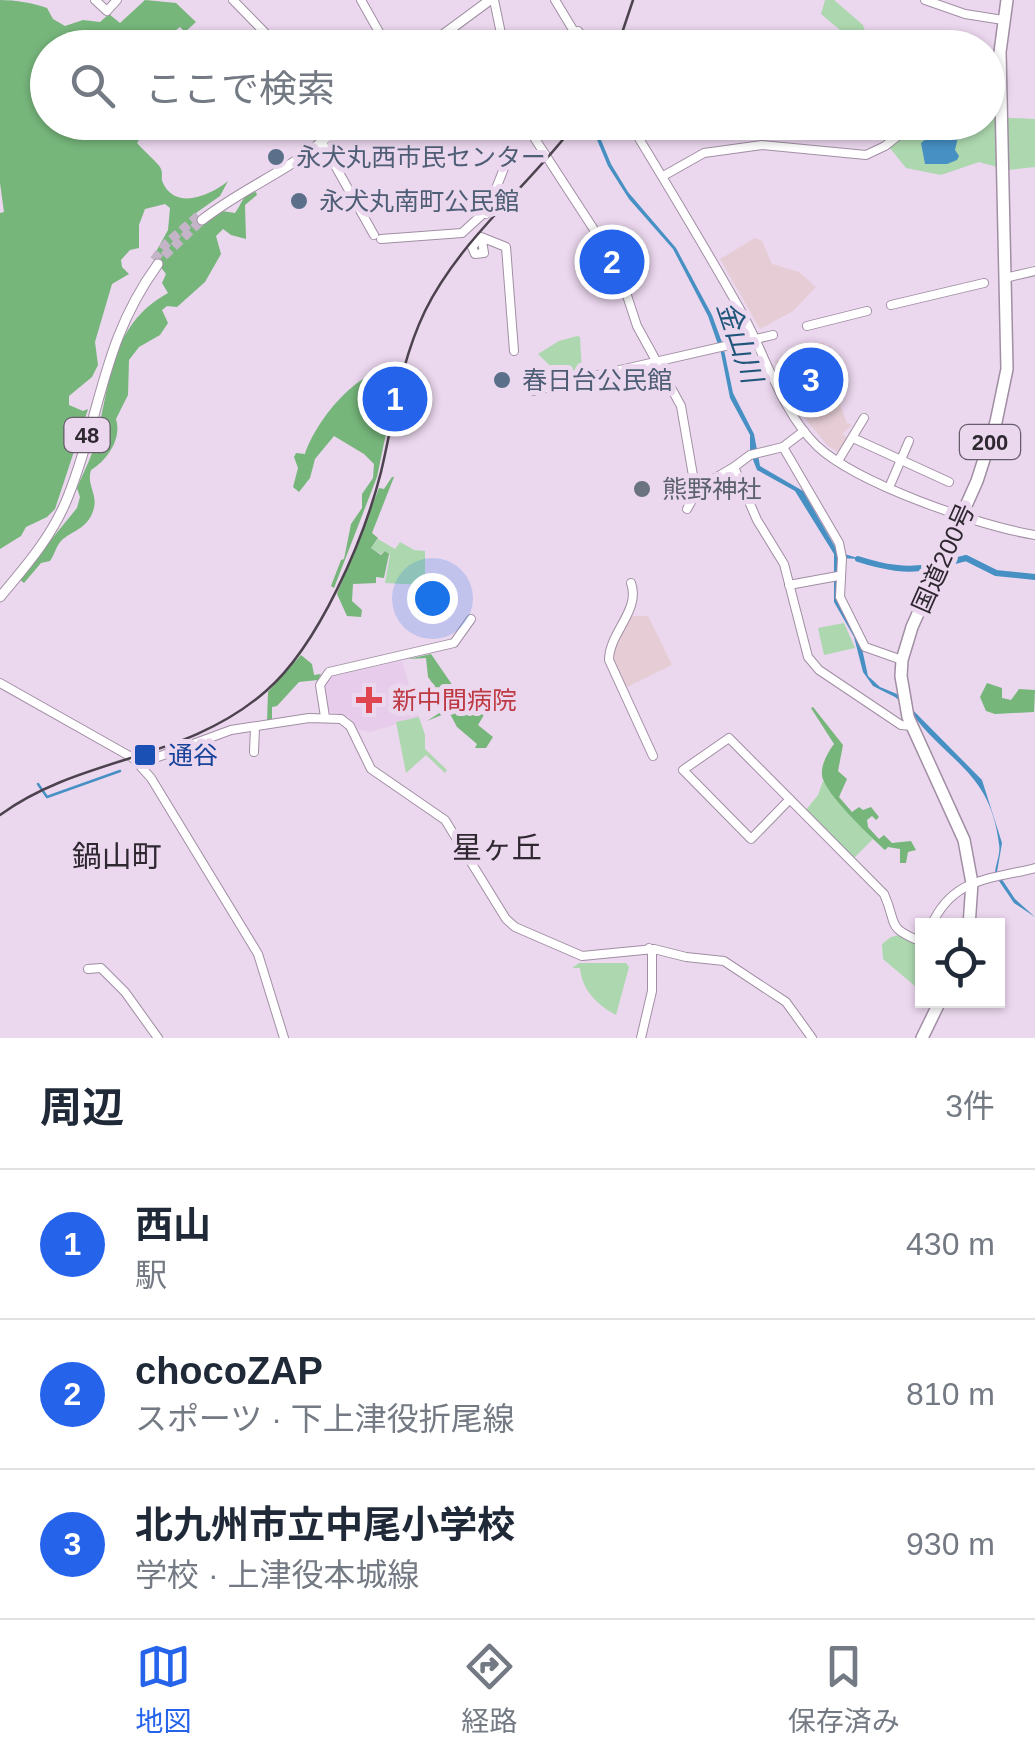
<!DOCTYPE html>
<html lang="ja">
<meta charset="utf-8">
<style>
:root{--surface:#fff;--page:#f6f6f7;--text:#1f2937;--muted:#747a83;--line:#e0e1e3;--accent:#2563eb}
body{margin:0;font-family:Helvetica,"Noto Sans JP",sans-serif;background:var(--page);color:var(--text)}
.controls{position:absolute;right:30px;bottom:30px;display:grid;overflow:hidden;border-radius:0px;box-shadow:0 2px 8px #0004}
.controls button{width:90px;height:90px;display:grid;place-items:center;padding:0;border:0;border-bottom:2px solid var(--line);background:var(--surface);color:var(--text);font:50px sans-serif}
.you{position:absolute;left:432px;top:598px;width:35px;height:35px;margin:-25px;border:8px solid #fff;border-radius:50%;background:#1a73e8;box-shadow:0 0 0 15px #1a73e833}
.badge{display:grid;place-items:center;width:65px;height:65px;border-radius:50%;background:var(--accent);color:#fff;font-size:32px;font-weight:700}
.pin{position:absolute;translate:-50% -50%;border:5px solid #fff;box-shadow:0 2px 10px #0006}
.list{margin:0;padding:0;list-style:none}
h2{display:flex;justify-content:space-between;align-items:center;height:130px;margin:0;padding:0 40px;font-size:42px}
h2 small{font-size:32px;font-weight:400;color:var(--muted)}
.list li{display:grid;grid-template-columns:65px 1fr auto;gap:30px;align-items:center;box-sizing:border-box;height:150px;padding:0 40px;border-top:2px solid var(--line)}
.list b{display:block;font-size:38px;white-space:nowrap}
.list p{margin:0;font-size:32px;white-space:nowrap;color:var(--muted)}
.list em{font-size:32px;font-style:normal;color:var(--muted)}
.icon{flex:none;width:55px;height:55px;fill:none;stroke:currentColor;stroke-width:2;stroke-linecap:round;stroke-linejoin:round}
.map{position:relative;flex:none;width:1035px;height:1038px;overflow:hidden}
.search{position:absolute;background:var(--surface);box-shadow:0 2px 8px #0004;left:30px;right:30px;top:30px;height:110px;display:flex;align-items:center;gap:25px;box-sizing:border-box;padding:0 35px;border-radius:55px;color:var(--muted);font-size:38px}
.sheet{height:580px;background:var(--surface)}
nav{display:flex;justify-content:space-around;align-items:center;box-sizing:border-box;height:140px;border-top:2px solid var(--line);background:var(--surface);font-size:28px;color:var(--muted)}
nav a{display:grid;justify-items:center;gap:5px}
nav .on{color:var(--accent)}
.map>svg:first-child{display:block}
</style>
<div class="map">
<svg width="1035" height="1038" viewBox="0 0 1035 1038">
<rect width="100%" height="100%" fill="#ebd7ee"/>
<path fill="#e7cdeb" d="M402,661l17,56 -48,15 -15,-3 -7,-12 -21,-6 -5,-25 5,-9z"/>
<g fill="#e6cdd5">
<path d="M755,238l7,3 10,23 27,8 17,15 -23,24 -33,18 -40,-70z"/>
<path d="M824,343l16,23 -5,25 12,32 5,2 -10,9 7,5 -10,14 -12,-8 -19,-23 -33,-61 27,-3 4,-14z"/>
<path d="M631,616h17l24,49 -47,23 -14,-37z"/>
</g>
<g fill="#add8af">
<path d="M825,0h9l29,25 2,6 -9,5 -16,-6 -19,-16z"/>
<path d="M996,117l39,2v48l-27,3 -29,-8 -38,13 -35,-7 -17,-21 21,-17 48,-7 30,-1v-4z"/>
<path d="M577,336l3,1 2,37 -18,5 -26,-25 21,-13z"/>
<path d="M378,539l17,10 5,-7 14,8 11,1v34l-40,-2 5,-28 -5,-4 -4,3 -10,-6z"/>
<path d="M844,623l11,25 -31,7 -6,-27z"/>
<path d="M419,717l6,18v14l22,21 -2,3 -19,-18 -20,18 -10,-51z"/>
<path d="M823,781l23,30 27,28 -19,19 -48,-48 12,-15z"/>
<path d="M899,935l23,10v47l-39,-33 -1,-15 9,-7z"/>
<path d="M579,963h47l3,4 -13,48c-19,-10 -34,-25 -36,-47h-8z"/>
</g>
<g fill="#76b67b">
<path d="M0,0c15,0 34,3 47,8l6,11 12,7 18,-6 17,2 9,-8 11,9 25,-23 31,3 20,19 -11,10 -5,-5 -26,20 -106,1v74l80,1 13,14 -4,6c7,8 18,17 23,24 4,7 0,10 3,16 13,28 48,12 65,-2l-8,15 -24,17 7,11 19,-13 13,2c7,-9 7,-19 21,-21l1,3 -12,10 1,34 -15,-4 -8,-6 -7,7 5,18 -16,28 -28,25 -10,-1 -5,4 6,13 -8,12 -21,12 -10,13 -1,35 -12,24c6,19 -8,41 -25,51 -5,15 8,25 2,41 -5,16 -18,19 -30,28 -7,6 -8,15 -13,22l-9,2 -17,20 -5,-4 58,-71 3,-11 -3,-9c6,-15 14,-29 18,-44 16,-59 13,-118 73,-151l-6,-10 4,-9 -13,-17 15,-27 2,-22 -5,-4 -20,5 -6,16v23l-9,2 -9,10 1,7 7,7 -17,10 -17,58 3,23 -6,12 -23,19v9l14,6 5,-2 -33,100 -8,8 -21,10 -5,9 -21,13v-336l4,-1 -4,-29z"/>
<path d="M391,368l7,7 -21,102 -43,111 -3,-2 10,-26 3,-1 7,-35 11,-16v-14l11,-16 1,-14 -10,-10 -30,-18 -19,23 -5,19 -11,14 -6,-5 5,-19 -4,-11 2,-4 9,1c11,-33 50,-82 86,-86z"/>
<path d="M392,477h2l-22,56 6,5 -7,10 10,7 4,-4 4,3 -5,24 -8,-1v6l-23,1 -1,17 10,9 -1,7 -14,-1 -10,-22 42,-106 5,1z"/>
<path d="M431,654l42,61 7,-5 4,5 -6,10 15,12 -7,11h-11l2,-4 -20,-17 -8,-15 -22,9 14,-9 -2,-7 6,-4 -17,-24 -2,-19 -18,1z"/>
<path d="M301,655l11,9 2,11 7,-1 -3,6 -19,2 -22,24 -5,1v14l-5,1 1,-30z"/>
<path d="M987,683l15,5v10l9,2 8,-11 16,1 -1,22 -39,2 -9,-3 -6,-14z"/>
<path d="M813,707l30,38 -5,26 9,8 -8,18 13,15 7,-5 4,3 8,-3 8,10 -3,3 -4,-4 -5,4 1,7 11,12 5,-4 8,8 19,-2 5,9 -8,2 -2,11h-6v-14l-12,-2 -3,3c-14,-13 -62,-58 -63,-75 -1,-11 6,-23 12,-31l-23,-36z"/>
</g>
<g fill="#4790c4">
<path d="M590,123h4l17,41 17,28 48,56 36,67 11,30 10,48 21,41 6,32 43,25 35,61 23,7 -22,-1 -1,43 23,43 7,32 12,11 17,7 85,86 20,63 -5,29 18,27 20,18 -21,-14 -19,-28c0,-11 6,-20 4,-31 -9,-75 -54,-82 -91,-136l-13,-11 -22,-11 -10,-14 -9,-35 -20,-35v-48l-39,-63 -38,-21 -7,-18v-17l-20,-37 -9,-45 -13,-37 -35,-67 -44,-50 -21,-33z"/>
<path d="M955,136l3,1 -3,13 4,6 -2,4 -10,4h-22l-4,-21 6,-5z"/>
</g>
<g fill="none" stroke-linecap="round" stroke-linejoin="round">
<path stroke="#4790c4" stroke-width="2.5" d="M38,784l9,13 73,-26"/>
<g stroke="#4790c4" stroke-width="6">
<path d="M858,559c25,8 49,13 76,7"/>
<path d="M947,563l19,-5 30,15 39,4"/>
</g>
<g stroke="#c5b4c8" stroke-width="9" stroke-dasharray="9 4.5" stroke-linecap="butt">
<path d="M164,256l38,-36"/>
<path d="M154,260l13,-17 31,-27"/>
</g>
<defs>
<g id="secondary">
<path d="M95,0l12,11 10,-11"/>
<path d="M233,0l47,48"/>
<path d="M361,0l27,48"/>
<path d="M494,0l10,48"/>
<path d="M555,0l29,48"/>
<path d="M925,0l40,14 38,6"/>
<path d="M578,31l14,17"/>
<path d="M524,122l93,143 20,61 44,80 15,87 7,-8 31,-18 23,53 27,44 24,93 11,13 82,55 11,1"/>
<path d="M629,122c39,64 77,127 113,191 24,43 39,98 75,133 41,38 162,80 218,89"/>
<path d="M323,144l51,91"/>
<path d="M665,175l39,-22 58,-8 104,10 19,-9 23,-18 30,-6"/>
<path d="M486,214l20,-51"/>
<path d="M381,239l81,-6 24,-22"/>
<path d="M482,241l2,12 -9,1 -3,-7 9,-10 25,10 8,104"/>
<path d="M1005,278l30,-7"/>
<path d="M891,305l93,-22"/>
<path d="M807,326l60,-15"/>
<path d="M585,378l188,-43"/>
<path d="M533,391l54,-13"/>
<path d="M853,438l96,44"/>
<path d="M783,447l56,96 3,15 -2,39 25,50 37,13"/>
<path d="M838,461l26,-43"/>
<path d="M734,467l16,-12 33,-8 21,-16"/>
<path d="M891,483l18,-42"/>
<path d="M687,509l9,-16"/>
<path d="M631,583c10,27 -22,50 -22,77l44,96"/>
<path d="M789,585l49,-9"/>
<path d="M0,683l133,75 18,20 107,176 26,84"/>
<path d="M325,717l-5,-32 9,-13 125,-29 17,-24"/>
<path d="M254,752l1,-25"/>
<path d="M139,764l92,-34 78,-12 32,1 9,7 21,43 74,51 61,99 9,8 67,29 72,-7 32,8 38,4 62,41 26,36"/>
<path d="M790,799l-39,40 -68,-69 46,-32 155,156c14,31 1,33 38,48"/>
<path d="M931,926c22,-49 58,-46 104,-58"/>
<path d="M88,969l13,-1 24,24 33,46"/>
<path d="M641,1038l11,-47v-38l-3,-5"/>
</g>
<g id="primary">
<path d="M425,48l65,-48"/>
<path d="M202,220c49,-38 96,-51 141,-98"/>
<path d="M0,597c27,-32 54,-63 69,-103 33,-84 33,-153 89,-230"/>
</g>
<g id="highway">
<path d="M969,926l3,-43 -8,-43 -56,-123 -7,-41 1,-16 10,-33 65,-146 19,-59 11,-53 -7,-317 7,-52"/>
<path d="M922,1038l18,-37"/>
</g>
</defs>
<use href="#secondary" stroke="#a18ea4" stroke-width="10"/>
<use href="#primary" stroke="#a18ea4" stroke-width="11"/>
<use href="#highway" stroke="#a18ea4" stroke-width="14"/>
<use href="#secondary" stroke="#fff" stroke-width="8"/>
<use href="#primary" stroke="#fff" stroke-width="9"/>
<use href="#highway" stroke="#fff" stroke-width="11"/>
<g stroke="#4c434e" stroke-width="2.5">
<path d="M617,48l16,-48"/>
<path d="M0,815c82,-60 185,-53 266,-124 53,-46 98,-152 115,-219 13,-55 19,-109 44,-161 36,-73 103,-124 152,-189"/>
</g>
</g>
<g fill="#5c6f8a" stroke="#ebd7ee" stroke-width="4">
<circle cx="276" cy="157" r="10"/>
<circle cx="299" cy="201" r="10"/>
<circle cx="502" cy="380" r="10"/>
</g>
<circle fill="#6b7280" stroke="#ebd7ee" stroke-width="4" cx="642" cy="489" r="10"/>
<path fill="#e0444e" stroke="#ebd7ee" stroke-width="4" d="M364 685h10v10h10v10h-10v10h-10v-10h-10v-10h10z"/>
<rect fill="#1a4fb4" stroke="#ebd7ee" stroke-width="4" x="133" y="743" width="24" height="24" rx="5"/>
<g text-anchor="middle" stroke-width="10" stroke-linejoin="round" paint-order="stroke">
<g fill="#ebd7ee" stroke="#675c6a" stroke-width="2.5">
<rect x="64.5" y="418" width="45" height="34" rx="8"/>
<rect x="960" y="425" width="60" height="34" rx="8"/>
</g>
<g font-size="22" font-weight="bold" fill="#2f2831">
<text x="87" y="443">48</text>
<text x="990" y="450">200</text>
</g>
<g font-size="25" fill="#4e5e75" stroke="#ebd7ee" text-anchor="start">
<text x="296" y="166">永犬丸西市民センター</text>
<text x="319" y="210">永犬丸南町公民館</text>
<text x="522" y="389">春日台公民館</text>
</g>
<g font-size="25" fill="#5b616d" stroke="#ebd7ee" text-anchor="start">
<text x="662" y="498">熊野神社</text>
</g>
<g font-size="25" fill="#2f2831" stroke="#ebd7ee">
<text transform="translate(943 558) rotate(-66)" y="9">国道200号</text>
</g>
<g font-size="25" fill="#be3a42" stroke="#ebd7ee" text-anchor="start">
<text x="392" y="709">新中間病院</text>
</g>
<g font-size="25" fill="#164399" stroke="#ebd7ee" text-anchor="start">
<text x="168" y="764">通谷</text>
</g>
<g font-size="28" font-style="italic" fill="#21567b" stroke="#ebd7ee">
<text transform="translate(740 342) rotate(71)" y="10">金山川</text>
</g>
<g font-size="30" fill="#2f2831" stroke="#ebd7ee">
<text x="497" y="858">星ヶ丘</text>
<text x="117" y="867">鍋山町</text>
</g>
</g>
</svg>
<div class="controls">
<button><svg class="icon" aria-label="locate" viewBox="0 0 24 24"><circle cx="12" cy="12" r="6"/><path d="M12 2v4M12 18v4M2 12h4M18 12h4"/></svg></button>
</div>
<div class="you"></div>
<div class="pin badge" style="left:395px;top:399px">1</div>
<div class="pin badge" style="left:612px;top:262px">2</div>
<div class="pin badge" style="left:811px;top:380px">3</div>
<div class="search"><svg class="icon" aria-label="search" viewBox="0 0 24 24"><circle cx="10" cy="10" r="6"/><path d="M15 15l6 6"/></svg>ここで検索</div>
</div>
<section class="sheet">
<h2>周辺<small>3件</small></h2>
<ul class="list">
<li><span class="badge">1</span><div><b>西山</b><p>駅</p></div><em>430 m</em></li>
<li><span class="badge">2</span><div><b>chocoZAP</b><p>スポーツ · 下上津役折尾線</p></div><em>810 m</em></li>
<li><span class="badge">3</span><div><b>北九州市立中尾小学校</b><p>学校 · 上津役本城線</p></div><em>930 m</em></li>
</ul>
</section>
<nav>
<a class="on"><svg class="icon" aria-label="map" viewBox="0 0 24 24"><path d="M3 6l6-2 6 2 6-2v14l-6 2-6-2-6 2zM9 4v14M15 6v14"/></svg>地図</a>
<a><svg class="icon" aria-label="directions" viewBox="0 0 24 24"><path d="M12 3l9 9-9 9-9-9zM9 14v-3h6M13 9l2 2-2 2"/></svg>経路</a>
<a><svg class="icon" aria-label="saved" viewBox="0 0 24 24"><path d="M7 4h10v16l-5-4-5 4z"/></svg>保存済み</a>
</nav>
